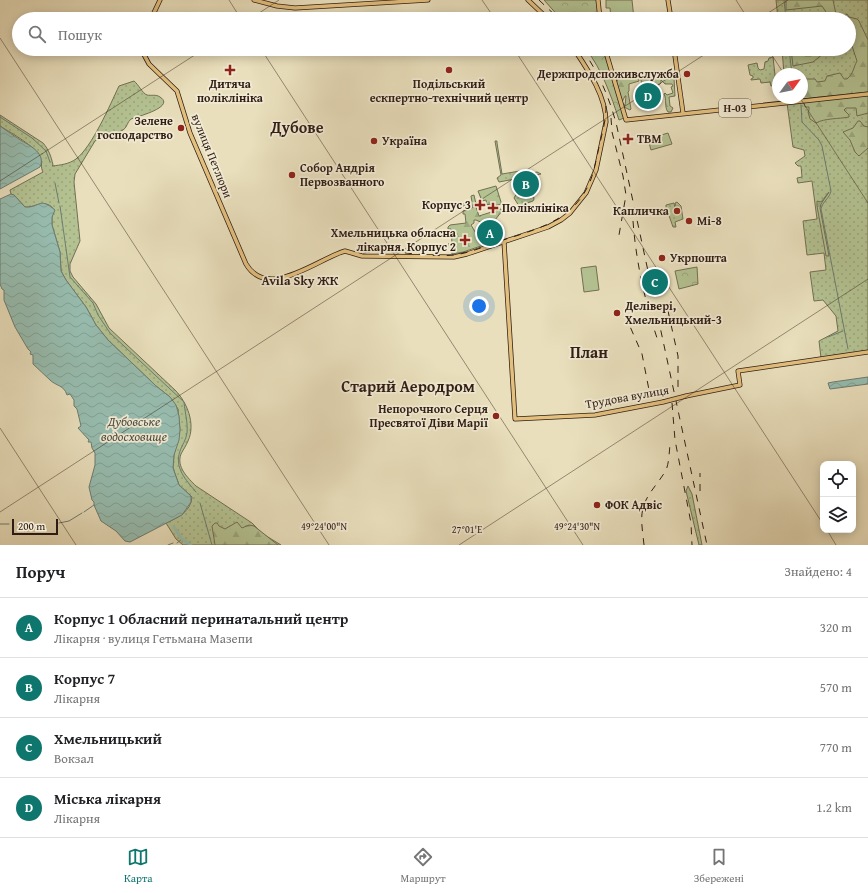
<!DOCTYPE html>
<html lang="uk">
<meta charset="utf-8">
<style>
:root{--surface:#fff;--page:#f2f2f2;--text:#202124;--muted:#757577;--line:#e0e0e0;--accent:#0f766e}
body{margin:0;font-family:"Gentium Book Plus",serif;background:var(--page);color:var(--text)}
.controls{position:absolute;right:12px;bottom:12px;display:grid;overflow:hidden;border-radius:8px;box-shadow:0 2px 10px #0003}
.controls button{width:36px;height:36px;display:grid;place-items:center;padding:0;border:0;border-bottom:1px solid var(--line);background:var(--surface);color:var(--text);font:20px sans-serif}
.compass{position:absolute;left:772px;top:68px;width:36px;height:36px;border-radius:50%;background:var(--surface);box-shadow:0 2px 10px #0003;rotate:57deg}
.scale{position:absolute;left:12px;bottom:10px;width:46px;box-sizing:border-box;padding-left:4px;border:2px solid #2f1d15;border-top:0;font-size:11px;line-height:14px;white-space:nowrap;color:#2f1d15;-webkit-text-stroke:3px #f1ead3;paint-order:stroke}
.you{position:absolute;left:479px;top:306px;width:14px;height:14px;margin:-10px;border:3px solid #fff;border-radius:50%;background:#1a73e8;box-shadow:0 0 0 6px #1a73e833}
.badge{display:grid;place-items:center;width:26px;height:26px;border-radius:50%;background:var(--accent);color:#fff;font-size:13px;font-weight:700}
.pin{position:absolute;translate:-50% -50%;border:2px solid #fff;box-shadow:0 1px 4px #0006}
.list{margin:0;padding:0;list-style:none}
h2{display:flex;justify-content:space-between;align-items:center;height:52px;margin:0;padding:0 16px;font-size:17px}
h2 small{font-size:13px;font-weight:400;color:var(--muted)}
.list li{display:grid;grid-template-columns:26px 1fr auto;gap:12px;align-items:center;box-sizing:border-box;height:60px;padding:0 16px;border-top:1px solid var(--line)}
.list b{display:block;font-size:15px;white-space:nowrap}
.list p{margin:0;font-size:13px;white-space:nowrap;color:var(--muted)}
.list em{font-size:13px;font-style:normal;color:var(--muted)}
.icon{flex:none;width:22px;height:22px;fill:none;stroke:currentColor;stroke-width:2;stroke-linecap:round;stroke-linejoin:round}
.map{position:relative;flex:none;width:868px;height:545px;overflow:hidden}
.search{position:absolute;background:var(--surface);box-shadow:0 2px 10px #0003;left:12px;right:12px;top:12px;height:44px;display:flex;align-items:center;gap:10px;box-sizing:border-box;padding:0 14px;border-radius:22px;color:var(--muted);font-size:15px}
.sheet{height:292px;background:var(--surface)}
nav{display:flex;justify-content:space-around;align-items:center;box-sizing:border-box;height:56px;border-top:1px solid var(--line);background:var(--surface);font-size:11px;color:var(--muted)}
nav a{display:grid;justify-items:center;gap:2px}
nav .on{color:var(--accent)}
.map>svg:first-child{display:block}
</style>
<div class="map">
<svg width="868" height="545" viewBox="0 0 868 545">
<defs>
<pattern id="grass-dots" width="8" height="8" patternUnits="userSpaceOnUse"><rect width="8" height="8" fill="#b4c292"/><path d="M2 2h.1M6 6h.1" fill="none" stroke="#9ba67d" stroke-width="1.8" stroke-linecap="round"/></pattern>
<pattern id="forest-firs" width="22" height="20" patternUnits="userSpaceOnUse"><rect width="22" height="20" fill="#b4c292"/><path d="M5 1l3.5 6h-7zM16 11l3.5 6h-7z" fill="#9ba67d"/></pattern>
<pattern id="park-crowns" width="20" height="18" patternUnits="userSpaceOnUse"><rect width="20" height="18" fill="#b4c292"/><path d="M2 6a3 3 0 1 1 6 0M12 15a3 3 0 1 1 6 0" fill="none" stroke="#9ba67d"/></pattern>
<pattern id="water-waves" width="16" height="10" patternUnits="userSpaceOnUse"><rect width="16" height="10" fill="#97bdb0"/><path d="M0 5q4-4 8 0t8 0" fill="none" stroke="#82a296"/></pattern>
</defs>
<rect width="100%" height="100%" fill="#e9dfbc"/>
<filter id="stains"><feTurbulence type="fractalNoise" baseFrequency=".005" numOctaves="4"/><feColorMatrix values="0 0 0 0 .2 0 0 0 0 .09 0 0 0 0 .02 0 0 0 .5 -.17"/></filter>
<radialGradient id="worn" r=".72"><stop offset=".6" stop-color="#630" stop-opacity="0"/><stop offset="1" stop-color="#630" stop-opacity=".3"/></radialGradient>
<g fill="url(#grass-dots)" stroke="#727054">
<path d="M776,0h92v93l-81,9v-4h15v-24h-18l-2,-25h67v-30h-71z"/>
<path d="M773,57l3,27 -5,2 -1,-4 -9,1 -1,-4 -9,1v-1l2,-1v-2l-3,-1 -2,-10 9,-2 1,5 2,2 4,-1 1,-7 3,-1 1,-3z"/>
<path d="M134,81c5,4 8,12 13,14 4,1 9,-1 13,2 16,10 -24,20 -29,22 -4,3 -4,9 -8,11 -8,5 -19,3 -28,11l-20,33 -1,8 6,59 -10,23v7l3,6 23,27 13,24 66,62c12,12 21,34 13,51 -2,5 -5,9 -7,13 -5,13 7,24 15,32l56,37 11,11 18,11h-98l-7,-6 -10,-16c11,-5 25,-11 26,-26l-13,-12 -6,-17 1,-13 6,-25 -2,-21 -8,-12 -14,-11 -48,-46 -12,-15 -10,-18 -20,-27 -5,-9 -1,-19 -8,-27v-8l2,-7c-1,-2 -3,-4 -5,-5 -8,-4 -16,3 -24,2l-11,-12 -3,-1 -1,-4 33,-18c-3,-5 0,-9 -3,-15 -5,-11 -29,-24 -40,-31v-11l43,28c6,7 8,13 10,22l-1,1c9,-1 17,-2 24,-7 16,-12 34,-54 43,-73z"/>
<path d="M868,94v257l-47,7 -2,-17 19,-10 -2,-15 -13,-16 -9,1 -4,-29 16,-2 -2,-17 -17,2 -4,-34 14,-2 -5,-38 -14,2 -1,-5 5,-1 -1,-11h-3l-3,-3 10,-7 -1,-6 -11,-3 -6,-44z"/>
<path d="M495,141h2v2l5,31 24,-4 3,4 8,-2 4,2 -42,8 -2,-4 4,-3z"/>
<path d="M523,190l3,4 7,-2 1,7 -1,2 -14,5 -5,-8 4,-7z"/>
<path d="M677,202l4,4 2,13 -8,3 1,5h-3l-7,-20v-2l8,-2 2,10 2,1 -3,-11z"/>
<path d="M688,486l4,8 10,51h-3l-13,-54z"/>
</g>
<g fill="url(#forest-firs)" stroke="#727054">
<path d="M786,0h47l4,19h-8l-1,-4 -6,-9 -36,4z"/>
<path d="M847,14l2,3 8,2 2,2 9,19v52l-66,7 -3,-1h3v-19h13l2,3 8,-1 2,-5 13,-3 4,6h3c7,-6 6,-11 10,-18l-5,-15h-3v-8l3,-5c0,-6 -3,-7 -3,-14h-7z"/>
<path d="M791,49h38l-16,13 -20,4z"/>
<path d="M620,76l18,-1 1,6 -10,3v7l-1,1 3,17 -1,1 -6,-3 -2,-3h2l1,2 1,-10h-1l-3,6 -6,-19z"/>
<path d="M661,76h10l3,2 1,18 -6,1 1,9 3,2 -2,4h-3c-4,-5 -1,-13 -4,-18l1,-1 2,2 6,-2 -2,-6 2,-1 -1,-2h-7l-4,-4v3l-2,2 -16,2 -3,-10z"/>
<path d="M868,95v18l-11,3 -1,-8h-10l-2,2 5,5v2c-10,2 -24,1 -33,6l-6,-4 -2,-7 1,-2v-3h-4l-1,-5z"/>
<path d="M858,121h2l4,5 4,1v21l-9,8 -4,-4 -5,-12 -7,-8 10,-4z"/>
<path d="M496,186l5,16v2l-10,3 -1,-3 -3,1 -1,-5 -4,1 -4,-10z"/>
<path d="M829,192l-8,12 -1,4 9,48h-3l-9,-50v-5l4,1z"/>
<path d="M474,195l2,9 -5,4 5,-1 3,9 22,-7 1,2 -7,9 -3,7 -16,-7h-2v3l-3,2 6,10h3l3,2 -4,3 5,5 -21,7 -11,2 -1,-7 -3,-2v-1l4,-1 -1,-14h-3v-2l2,-2 16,-2 -1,-9h-2v-3l7,-1v-4h-9v-2l11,-2 -1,-6z"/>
<path d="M237,522l5,6 7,-3 5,1 24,19h-63l-3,-19 3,-3h2l2,3 6,3z"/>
</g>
<g fill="url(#park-crowns)" stroke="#727054">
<path d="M544,0h54l1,19h-38z"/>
<path d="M586,49h19l19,69 -5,2c-8,-25 -17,-50 -33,-71z"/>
<path d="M697,267l1,17 -19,5 -4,-18z"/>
</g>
<g fill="#b4c292" stroke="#727054">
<path d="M606,0h26l2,19h-23l-1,-11h-4z"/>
<path d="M668,133l4,11 -21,6 -3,-11z"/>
<path d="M596,266l3,24 -15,2 -3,-24z"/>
</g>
<g fill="url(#water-waves)" stroke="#6d7d72">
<path d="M0,126c7,5 14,10 22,15 9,5 24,13 18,26l-40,22z"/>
<path d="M11,194l3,1 11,12c16,1 13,-11 30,3l-3,7v8l8,27 1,19 5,9 20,27 10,18 12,15 48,46 14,11 6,8 3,11 1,14 -1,10 -5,15 -1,13 6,17 12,11v6l-9,13 -52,27 -5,-1 -9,-10 -15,-10 -7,-16v-3l-2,-2 -3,-13 6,-22v-12l-3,-5 -1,-6h-3l1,-2 -11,-12 3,-2 -4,-17 -3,-3v-6l-4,-6 -3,1c-3,-10 -11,-9 -17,-15 -6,-5 -11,-11 -17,-16v-9l-3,-1 1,-2 -3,-3 -13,-22 -11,-27v-10l-2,-1 -2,-5v-85z"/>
<path d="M868,377v7l-38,5 -2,-6 5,-1z"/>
</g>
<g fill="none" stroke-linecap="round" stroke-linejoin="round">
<g stroke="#6d7d72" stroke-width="1">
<path d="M784,0l2,19"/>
<path d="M789,49l3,25"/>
<path d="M801,105l1,17 17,18 3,6 9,45c-1,7 -9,11 -10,18l27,140"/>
<path d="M0,117l32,21 14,13 4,11"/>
<path d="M55,183l4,20"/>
<path d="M60,206l10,71 23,26 5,12 12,18 74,69c1,11 4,21 3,31 -1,7 -5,12 -7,18 -6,17 6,29 16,41"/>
<path d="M828,337l15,-6"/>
<path d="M200,503l12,42"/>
<path d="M84,512l10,-7"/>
<path d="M59,523l10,-2 13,-8"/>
<path d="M0,524h9"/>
<path d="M22,527l21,-1"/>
<path d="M177,543l5,-4"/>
<path d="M168,545l5,-2"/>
</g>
<path stroke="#97bdb0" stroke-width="3" d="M174,527l8,12 9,6"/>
<defs>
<g id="major">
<path d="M254,0l23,6 18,2 133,-8"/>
<path d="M528,0l20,19"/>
<path d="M598,0l2,19"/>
<path d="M668,0l3,19"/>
<path d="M151,19l9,-19"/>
<path d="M141,49l8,15 28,27 13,42 56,131c22,37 71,-5 99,-13l17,5 92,1 13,-3 81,-27 13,-7 9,-7 16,-20 10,-23 10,-48c0,-26 -18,-52 -32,-73"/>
<path d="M605,49l21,71 242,-26"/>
<path d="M674,49l9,64"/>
<path d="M504,242l11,177 80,-4 68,-13"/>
<path d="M686,396l54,-11 -2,-14 130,-19"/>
</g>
</defs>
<use href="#major" stroke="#2f1d15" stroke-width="5"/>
<use href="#major" stroke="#e4c07e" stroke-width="3.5"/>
<g stroke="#2f1d15" stroke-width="1" stroke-dasharray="7 7" stroke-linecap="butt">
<path d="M539,0l20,19"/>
<path d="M582,49c17,24 28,50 35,78l90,418"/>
<path d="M611,118l1,14 11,44 3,19 -7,40"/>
<path d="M633,221c3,41 12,81 25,120"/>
<path d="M361,246l14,3"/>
<path d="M363,253c30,-5 61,5 91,2 17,-2 33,-10 49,-15 38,-12 73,-21 88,-61 4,-11 6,-24 9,-36 3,-14 8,-29 5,-44"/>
<path d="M668,311l10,45v33"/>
<path d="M625,315l17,39 8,41"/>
<path d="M672,403l3,37 16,83 1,22"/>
<path d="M700,491v-18"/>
<path d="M644,545c-1,-12 -4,-25 -1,-37 4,-15 16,-25 23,-38 3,-7 3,-16 4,-25"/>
</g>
<defs>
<path id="major-bridge" d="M663,402l23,-6"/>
</defs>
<use href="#major-bridge" stroke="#2f1d15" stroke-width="5" stroke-linecap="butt"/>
<use href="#major-bridge" stroke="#e4c07e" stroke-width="3.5"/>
</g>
<path fill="none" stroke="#2f1d15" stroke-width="1" stroke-opacity="0.45" d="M229,0l12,19M482,0l13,19M736,0l12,19M250,19l29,-19M759,19l29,-19M0,38l329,507M261,49l322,496M514,49l309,475M768,49l16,25M800,98l68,105M0,181l204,-132M0,428l76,117M0,512l713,-463M827,530l9,15M459,545l409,-266"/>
<g fill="#8f2418" stroke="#f1ead3" stroke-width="1.5">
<path d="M228 64h4v4h4v4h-4v4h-4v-4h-4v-4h4z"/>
<circle cx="449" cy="70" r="4"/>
<circle cx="687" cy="74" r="4"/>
<circle cx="181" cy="128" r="4"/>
<path d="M626 133h4v4h4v4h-4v4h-4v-4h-4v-4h4z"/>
<circle cx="374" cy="141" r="4"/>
<circle cx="292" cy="175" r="4"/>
<path d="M478 199h4v4h4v4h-4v4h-4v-4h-4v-4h4z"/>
<path d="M491 202h4v4h4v4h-4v4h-4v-4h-4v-4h4z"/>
<circle cx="677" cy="211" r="4"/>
<circle cx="689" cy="221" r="4"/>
<path d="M463 234h4v4h4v4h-4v4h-4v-4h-4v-4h4z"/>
<circle cx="662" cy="258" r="4"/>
<circle cx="617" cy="313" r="4"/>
<circle cx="496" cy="416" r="4"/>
<circle cx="597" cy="505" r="4"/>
</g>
<g text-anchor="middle" stroke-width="3.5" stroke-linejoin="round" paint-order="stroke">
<rect fill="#f1ead3" stroke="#695a4e" stroke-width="1" x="719" y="99" width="32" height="18" rx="3"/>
<g font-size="11" font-weight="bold" fill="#2f1d15">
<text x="735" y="112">Н-03</text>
</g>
<g font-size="12" font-weight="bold" fill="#2f1d15" stroke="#f1ead3" text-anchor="start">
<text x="679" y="78" text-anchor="end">Держпродспоживслужба</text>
<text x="230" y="88" text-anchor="middle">Дитяча<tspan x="230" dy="14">поліклініка</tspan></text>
<text x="449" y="88" text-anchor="middle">Подільський<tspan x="449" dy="14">ескпертно-технічний центр</tspan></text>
<text x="173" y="125" text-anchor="end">Зелене<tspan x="173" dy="14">господарство</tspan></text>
<text x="637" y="143">ТВМ</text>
<text x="382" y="145">Україна</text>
<text x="300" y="172">Собор Андрія<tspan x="300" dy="14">Первозванного</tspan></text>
<text x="471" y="209" text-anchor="end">Корпус 3</text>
<text x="502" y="212">Поліклініка</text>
<text x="669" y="215" text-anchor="end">Капличка</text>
<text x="697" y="225">Mi-8</text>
<text x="456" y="237" text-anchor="end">Хмельницька обласна<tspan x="456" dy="14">лікарня. Корпус 2</tspan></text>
<text x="670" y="262">Укрпошта</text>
<text x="625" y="310">Делівері,<tspan x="625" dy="14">Хмельницький-3</tspan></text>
<text x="488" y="413" text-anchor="end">Непорочного Серця<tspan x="488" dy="14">Пресвятої Діви Марії</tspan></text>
<text x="605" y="509">ФОК Адвіс</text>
</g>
<g font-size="12" fill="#2f1d15" stroke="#f1ead3">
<text transform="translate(212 156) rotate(68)" y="4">вулиця Петлюри</text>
<text transform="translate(627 397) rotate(-10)" y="4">Трудова вулиця</text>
</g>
<g font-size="13" font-weight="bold" fill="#2f1d15" stroke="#f1ead3">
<text x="300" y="285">Avila Sky ЖК</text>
</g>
<g font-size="13" font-style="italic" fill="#4e4d44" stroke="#f1ead3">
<text x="134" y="426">Дубовське<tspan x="134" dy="15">водосховище</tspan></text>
</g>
<g font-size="16" font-weight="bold" fill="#2f1d15" stroke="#f1ead3">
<text x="297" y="133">Дубове</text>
<text x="589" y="358">План</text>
<text x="408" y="392">Старий Аеродром</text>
</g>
</g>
<g font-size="10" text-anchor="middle" fill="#2f1d15" stroke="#f1ead3" stroke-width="3.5" stroke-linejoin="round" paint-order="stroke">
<text x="324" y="530">49°24'00"N</text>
<text x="577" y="530">49°24'30"N</text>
<text x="467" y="533">27°01'E</text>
</g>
<rect width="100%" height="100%" filter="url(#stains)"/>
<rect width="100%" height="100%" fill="url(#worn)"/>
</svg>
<div class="controls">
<button><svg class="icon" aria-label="locate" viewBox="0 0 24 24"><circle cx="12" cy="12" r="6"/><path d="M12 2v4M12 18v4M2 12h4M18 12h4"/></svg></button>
<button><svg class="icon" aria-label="layers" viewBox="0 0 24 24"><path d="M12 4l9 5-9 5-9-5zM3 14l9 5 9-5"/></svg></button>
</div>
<svg class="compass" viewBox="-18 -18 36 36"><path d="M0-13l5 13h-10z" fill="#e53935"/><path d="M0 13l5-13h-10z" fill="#757577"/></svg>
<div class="scale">200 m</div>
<div class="you"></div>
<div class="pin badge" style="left:490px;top:233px">A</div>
<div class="pin badge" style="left:526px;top:184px">B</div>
<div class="pin badge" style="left:655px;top:282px">C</div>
<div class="pin badge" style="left:648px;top:96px">D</div>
<div class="search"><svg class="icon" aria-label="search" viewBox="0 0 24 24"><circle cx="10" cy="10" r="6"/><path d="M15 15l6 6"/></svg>Пошук</div>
</div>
<section class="sheet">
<h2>Поруч<small>Знайдено: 4</small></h2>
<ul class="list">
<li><span class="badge">A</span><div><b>Корпус 1 Обласний перинатальний центр</b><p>Лікарня · вулиця Гетьмана Мазепи</p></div><em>320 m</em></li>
<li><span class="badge">B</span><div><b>Корпус 7</b><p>Лікарня</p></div><em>570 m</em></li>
<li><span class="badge">C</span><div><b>Хмельницький</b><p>Вокзал</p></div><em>770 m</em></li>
<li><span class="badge">D</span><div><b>Міська лікарня</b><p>Лікарня</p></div><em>1.2 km</em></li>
</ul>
</section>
<nav>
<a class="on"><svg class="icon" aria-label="map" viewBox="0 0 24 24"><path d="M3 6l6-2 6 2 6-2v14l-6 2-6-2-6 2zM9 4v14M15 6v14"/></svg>Карта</a>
<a><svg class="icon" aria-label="directions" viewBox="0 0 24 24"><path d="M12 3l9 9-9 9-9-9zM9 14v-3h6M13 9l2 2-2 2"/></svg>Маршрут</a>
<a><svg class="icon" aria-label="saved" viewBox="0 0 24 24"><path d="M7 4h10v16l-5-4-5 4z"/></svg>Збережені</a>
</nav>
